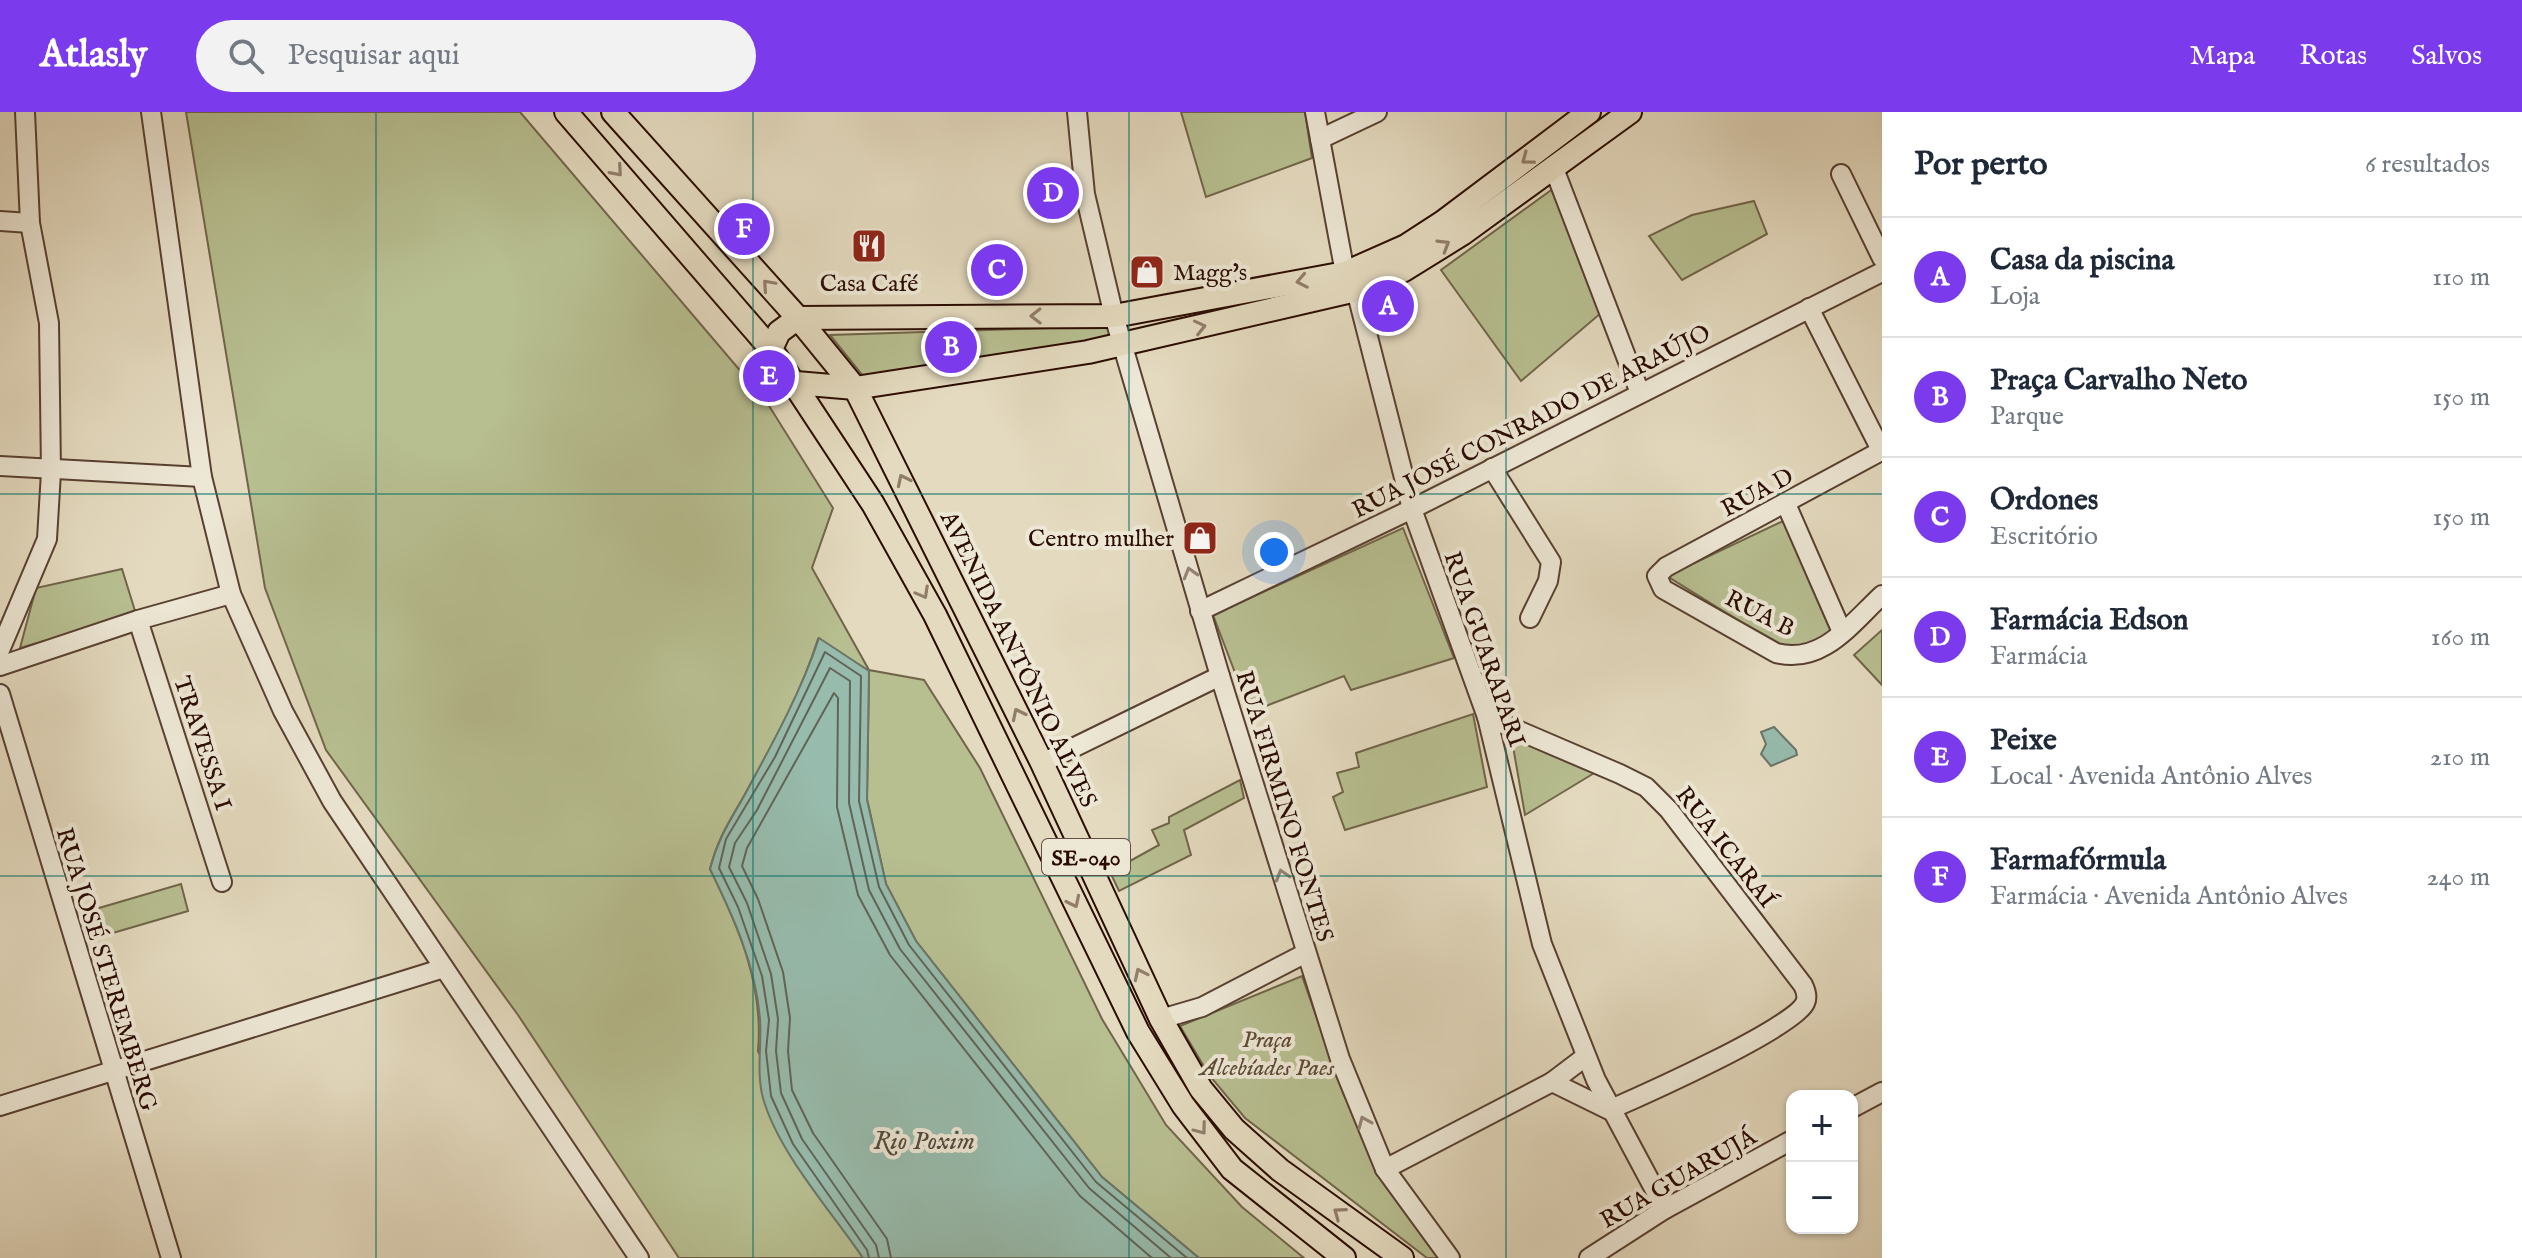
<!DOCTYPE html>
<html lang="pt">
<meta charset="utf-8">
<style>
:root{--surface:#fff;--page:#f2f2f3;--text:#1f2937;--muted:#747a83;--line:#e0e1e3;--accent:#7c3aed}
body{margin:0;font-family:"IM FELL English",serif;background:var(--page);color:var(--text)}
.controls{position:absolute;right:24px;bottom:24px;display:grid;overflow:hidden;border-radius:16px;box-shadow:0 2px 6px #0004}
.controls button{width:72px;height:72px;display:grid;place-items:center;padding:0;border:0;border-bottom:2px solid var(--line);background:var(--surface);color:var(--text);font:40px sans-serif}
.you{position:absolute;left:1274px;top:440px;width:28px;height:28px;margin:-20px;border:6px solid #fff;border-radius:50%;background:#1a73e8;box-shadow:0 0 0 12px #1a73e833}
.badge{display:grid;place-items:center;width:52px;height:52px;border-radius:50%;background:var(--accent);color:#fff;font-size:26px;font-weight:700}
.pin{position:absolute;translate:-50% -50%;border:4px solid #fff;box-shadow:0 2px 8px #0006}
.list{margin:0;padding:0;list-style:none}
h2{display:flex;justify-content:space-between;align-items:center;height:104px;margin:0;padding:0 32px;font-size:34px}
h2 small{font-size:26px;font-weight:400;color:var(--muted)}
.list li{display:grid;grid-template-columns:52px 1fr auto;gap:24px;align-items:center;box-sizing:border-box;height:120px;padding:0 32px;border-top:2px solid var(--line)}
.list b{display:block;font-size:30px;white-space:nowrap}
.list p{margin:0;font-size:26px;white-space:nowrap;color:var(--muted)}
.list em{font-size:26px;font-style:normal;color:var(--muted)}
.icon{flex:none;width:44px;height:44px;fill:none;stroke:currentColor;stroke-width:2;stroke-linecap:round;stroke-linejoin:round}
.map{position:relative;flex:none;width:1882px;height:1146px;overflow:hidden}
header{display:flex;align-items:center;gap:48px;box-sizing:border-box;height:112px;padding:0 40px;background:var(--accent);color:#fff}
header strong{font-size:38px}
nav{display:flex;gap:44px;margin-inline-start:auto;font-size:28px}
.search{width:560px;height:72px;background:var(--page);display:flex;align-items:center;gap:20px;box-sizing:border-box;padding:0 28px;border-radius:44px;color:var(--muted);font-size:30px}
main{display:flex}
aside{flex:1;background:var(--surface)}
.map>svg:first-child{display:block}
</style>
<header>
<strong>Atlasly</strong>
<div class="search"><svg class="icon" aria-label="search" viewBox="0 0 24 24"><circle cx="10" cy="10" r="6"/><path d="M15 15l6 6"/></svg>Pesquisar aqui</div>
<nav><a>Mapa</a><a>Rotas</a><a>Salvos</a></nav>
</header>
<main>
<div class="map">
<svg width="1882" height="1146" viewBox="0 0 1882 1146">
<rect width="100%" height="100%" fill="#e4dabf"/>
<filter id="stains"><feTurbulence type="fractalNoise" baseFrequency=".0025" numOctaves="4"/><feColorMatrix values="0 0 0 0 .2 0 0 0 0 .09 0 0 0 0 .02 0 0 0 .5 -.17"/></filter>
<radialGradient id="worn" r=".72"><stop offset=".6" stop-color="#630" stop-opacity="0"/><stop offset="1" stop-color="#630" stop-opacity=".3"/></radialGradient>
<g fill="#b7be90" stroke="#716549" stroke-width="2">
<path d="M186,0h334l246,289 67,107 -21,60 57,102 55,10 56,88 122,251 64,106 76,82 62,51h-105l-97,-81 -186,-236 -30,-57 -19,-85 2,-128 -51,-32c-16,51 -42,99 -68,146 -17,32 -31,48 -40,84 29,58 54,117 48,182l87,180 18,27h-184l-161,-243 -192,-265 -61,-162z"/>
<path d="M1181,0h124l7,46 -106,39z"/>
<path d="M1554,76l47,125 -80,68 -80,-111z"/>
<path d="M1754,89l13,33 -85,46 -33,-44 43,-21z"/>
<path d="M1111,214l4,13 -252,37 -33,-41z"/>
<path d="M1783,409l54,112 -37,26 -133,-83z"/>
<path d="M1403,416l51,130 -103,32 -7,-14 -94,36 -37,-97z"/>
<path d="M122,457l14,45 -116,34 16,-60z"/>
<path d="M1882,518v55l-28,-30z"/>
<path d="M1473,602l14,73 -142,43 -12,-33 10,-5 -6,-19 22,-6 -3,-14z"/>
<path d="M1511,623l85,37 -71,43z"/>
<path d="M1240,668l4,18 -60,32 7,25 -72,36 -9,-19 49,-27 -7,-15 17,-7v-6z"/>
<path d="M181,772l7,27 -82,24 -7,-27z"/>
<path d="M1302,864l42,119 54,100 48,63h-19l-182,-140 -36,-43 -29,-49z"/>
</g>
<g fill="#97bbac" stroke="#6c7568" stroke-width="2">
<path d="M819,526l50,33 -2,129 19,84 30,57 186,236 97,81h-336c-32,-47 -85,-106 -100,-160 -7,-26 -1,-53 -3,-79 -4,-53 -27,-103 -50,-150 9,-35 24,-53 40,-84 26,-48 52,-96 69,-147z"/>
<path d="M1774,615l22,23 1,5 -26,11 -10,-12 5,-10 -5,-12z"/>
</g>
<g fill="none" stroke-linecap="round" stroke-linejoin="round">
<g stroke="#616457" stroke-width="2">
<path d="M869,1146l-2,-8 -74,-106 -22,-48 -5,-45 3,-31 -7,-44 -24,-69 -19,-39 7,-29 49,-82 50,-105 36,24 -2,125 20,86 30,58 187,237 91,76"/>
<path d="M879,1146l-3,-13 -74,-106 -21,-46 -5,-42 2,-32 -7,-45 -24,-71 -18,-36 6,-24 22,-33 73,-142 20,13 -1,122 20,87 31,59 189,239 82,70"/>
<path d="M891,1146l-4,-19 -74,-106 -21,-43 -4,-39 2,-33 -7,-46 -25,-73 -16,-33 5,-18 87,-155 4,5 -1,109 21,88 32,60 190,241 72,62"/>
</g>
<defs>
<g id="minor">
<path d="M151,0l51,365 29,117 52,117 49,90 307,457"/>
<path d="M1077,0l8,82 29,122 106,360 120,383 45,110 65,89"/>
<path d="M1315,0l30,161"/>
<path d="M1320,27l57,-27"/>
<path d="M1553,54l87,227"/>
<path d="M1841,62l41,84"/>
<path d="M0,109l30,2"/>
<path d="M1356,178l56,219 75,208 55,227 54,136 69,129"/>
<path d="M1809,196l73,144"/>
<path d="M1881,339l-215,116 -9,9 6,13 113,64c46,12 75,-29 106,-58"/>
<path d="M0,354l202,11"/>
<path d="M1492,356l59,94 -3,19 -18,37"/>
<path d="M1786,392l56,128"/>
<path d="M1200,499l212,-102 470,-237"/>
<path d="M138,508l84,262"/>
<path d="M0,538l47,-111 4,-67 -2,-149 -19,-100 -5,-111"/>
<path d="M0,554l138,-46 93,-26"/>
<path d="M0,582l171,564"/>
<path d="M1042,651l178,-87"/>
<path d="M1161,907l41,-12 104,-54"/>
<path d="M1552,970l33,-25"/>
<path d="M0,994l444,-138"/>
<path d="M1852,996l30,-16"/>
<path d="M1385,1057l167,-87 57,28c32,-14 185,-82 196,-107 3,-6 1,-12 -2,-18l-134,-175 -23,-23 -26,-13 -133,-57"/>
<path d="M1589,1146l76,-49 127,-69"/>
</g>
<g id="major">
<path d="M566,0l205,237 102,155 62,111 203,417 45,73 49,64 112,89"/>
<path d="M613,0l185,206 57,70 187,375 119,256 40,70 33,40 46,41 122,88"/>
<path d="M771,237l8,-17 19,-14 316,-2 231,-43 61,-27 37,-24 146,-110"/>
<path d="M796,271l59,5 233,-36 268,-62 48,-20 58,-36 168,-122"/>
</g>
</defs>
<use href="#minor" stroke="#594031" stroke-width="22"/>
<use href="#major" stroke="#2b0c02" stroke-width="26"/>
<use href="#minor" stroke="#ede7d5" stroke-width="18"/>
<use href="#major" stroke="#e4dabf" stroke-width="22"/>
</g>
<defs><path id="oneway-chevron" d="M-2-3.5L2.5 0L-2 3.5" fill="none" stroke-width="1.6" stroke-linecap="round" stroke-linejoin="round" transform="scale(2)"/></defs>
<g stroke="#917d6a">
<use href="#oneway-chevron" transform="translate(1527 47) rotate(143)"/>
<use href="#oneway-chevron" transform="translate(617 59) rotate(49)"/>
<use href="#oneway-chevron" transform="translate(1444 133) rotate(-31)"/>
<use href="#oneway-chevron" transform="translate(1302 169) rotate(169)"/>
<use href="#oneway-chevron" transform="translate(768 173) rotate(-132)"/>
<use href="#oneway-chevron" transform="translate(1036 204) rotate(179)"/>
<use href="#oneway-chevron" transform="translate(1200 215) rotate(-13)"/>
<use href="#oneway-chevron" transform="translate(903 368) rotate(-116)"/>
<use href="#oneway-chevron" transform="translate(923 481) rotate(61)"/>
<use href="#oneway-chevron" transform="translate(1018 602) rotate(-116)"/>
<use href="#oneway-chevron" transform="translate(1074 790) rotate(64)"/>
<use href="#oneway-chevron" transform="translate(1140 862) rotate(-115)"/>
<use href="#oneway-chevron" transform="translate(1201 1017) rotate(53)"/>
<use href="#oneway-chevron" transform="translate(1339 1101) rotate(-144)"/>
</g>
<g stroke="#968476">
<use href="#oneway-chevron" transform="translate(1190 461) rotate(-106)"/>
<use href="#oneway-chevron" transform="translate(1282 763) rotate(-107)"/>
<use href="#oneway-chevron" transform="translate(1364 1010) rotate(-113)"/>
</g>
<path fill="none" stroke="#0f766e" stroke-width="2" stroke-opacity="0.55" d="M376,0v1146M753,0v1146M1129,0v1146M1506,0v1146M0,382h1882M0,764h1882"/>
<defs>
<symbol id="restaurant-square" viewBox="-11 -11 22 22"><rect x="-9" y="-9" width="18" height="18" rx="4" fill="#8f2418" stroke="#ede7d5"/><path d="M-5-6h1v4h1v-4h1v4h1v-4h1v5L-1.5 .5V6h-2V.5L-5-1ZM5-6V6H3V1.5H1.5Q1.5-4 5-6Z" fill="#fff"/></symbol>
<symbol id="shop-square" viewBox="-11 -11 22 22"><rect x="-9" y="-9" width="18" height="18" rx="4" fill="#8f2418" stroke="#ede7d5"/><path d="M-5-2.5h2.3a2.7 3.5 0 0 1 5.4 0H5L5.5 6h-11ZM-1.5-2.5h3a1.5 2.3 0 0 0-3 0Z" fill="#fff"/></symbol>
</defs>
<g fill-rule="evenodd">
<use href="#restaurant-square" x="849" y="114" width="40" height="40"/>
<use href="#shop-square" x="1127" y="140" width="40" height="40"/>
<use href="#shop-square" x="1180" y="406" width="40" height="40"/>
</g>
<g text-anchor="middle" stroke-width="8" stroke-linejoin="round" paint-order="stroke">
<rect fill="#ede7d5" stroke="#654e41" stroke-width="2" x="1042" y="727" width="88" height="36" rx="6"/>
<g font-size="22" font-weight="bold" fill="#2b0c02">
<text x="1086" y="753">SE-040</text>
</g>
<g font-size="24" fill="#2b0c02" stroke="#ede7d5" text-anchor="start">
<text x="1173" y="168">Magg's</text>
<text x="869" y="179" text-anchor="middle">Casa Café</text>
<text x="1174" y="434" text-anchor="end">Centro mulher</text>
</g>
<g font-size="24" fill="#2b0c02" stroke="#ede7d5">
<text transform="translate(1531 309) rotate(-27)" y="8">RUA JOSÉ CONRADO DE ARAÚJO</text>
<text transform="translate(1757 380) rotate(-28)" y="8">RUA D</text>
<text transform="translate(1760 501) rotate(27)" y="8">RUA B</text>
<text transform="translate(1485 537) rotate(71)" y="8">RUA GUARAPARI</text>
<text transform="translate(1019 547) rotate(64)" y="8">AVENIDA ANTÔNIO ALVES</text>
<text transform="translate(203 631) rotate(72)" y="8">TRAVESSA I</text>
<text transform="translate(1285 694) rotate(73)" y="8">RUA FIRMINO FONTES</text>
<text transform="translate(1726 735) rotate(52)" y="8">RUA ICARAÍ</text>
<text transform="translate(107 857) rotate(73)" y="8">RUA JOSÉ STEREMBERG</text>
<text transform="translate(1678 1066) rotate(-30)" y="8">RUA GUARUJÁ</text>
</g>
<g font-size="24" font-style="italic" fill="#5c4a34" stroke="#ede7d5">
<text x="1267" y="935">Praça<tspan x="1267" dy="28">Alcebíades Paes</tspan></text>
</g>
<g font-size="26" font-style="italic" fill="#51493e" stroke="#ede7d5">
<text x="924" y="1037">Rio Poxim</text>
</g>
</g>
<rect width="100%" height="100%" filter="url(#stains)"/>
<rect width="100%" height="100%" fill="url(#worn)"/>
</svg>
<div class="controls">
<button>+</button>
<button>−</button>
</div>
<div class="you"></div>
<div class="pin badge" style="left:1388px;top:194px">A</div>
<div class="pin badge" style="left:951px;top:235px">B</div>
<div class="pin badge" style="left:997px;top:158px">C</div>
<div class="pin badge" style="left:1053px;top:81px">D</div>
<div class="pin badge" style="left:769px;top:264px">E</div>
<div class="pin badge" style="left:744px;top:117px">F</div>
</div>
<aside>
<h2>Por perto<small>6 resultados</small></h2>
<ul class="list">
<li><span class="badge">A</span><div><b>Casa da piscina</b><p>Loja</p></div><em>110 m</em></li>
<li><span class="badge">B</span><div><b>Praça Carvalho Neto</b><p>Parque</p></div><em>150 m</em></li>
<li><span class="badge">C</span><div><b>Ordones</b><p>Escritório</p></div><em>150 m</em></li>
<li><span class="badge">D</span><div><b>Farmácia Edson</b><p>Farmácia</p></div><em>160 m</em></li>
<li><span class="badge">E</span><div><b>Peixe</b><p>Local · Avenida Antônio Alves</p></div><em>210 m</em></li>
<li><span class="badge">F</span><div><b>Farmafórmula</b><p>Farmácia · Avenida Antônio Alves</p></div><em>240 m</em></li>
</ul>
</aside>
</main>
